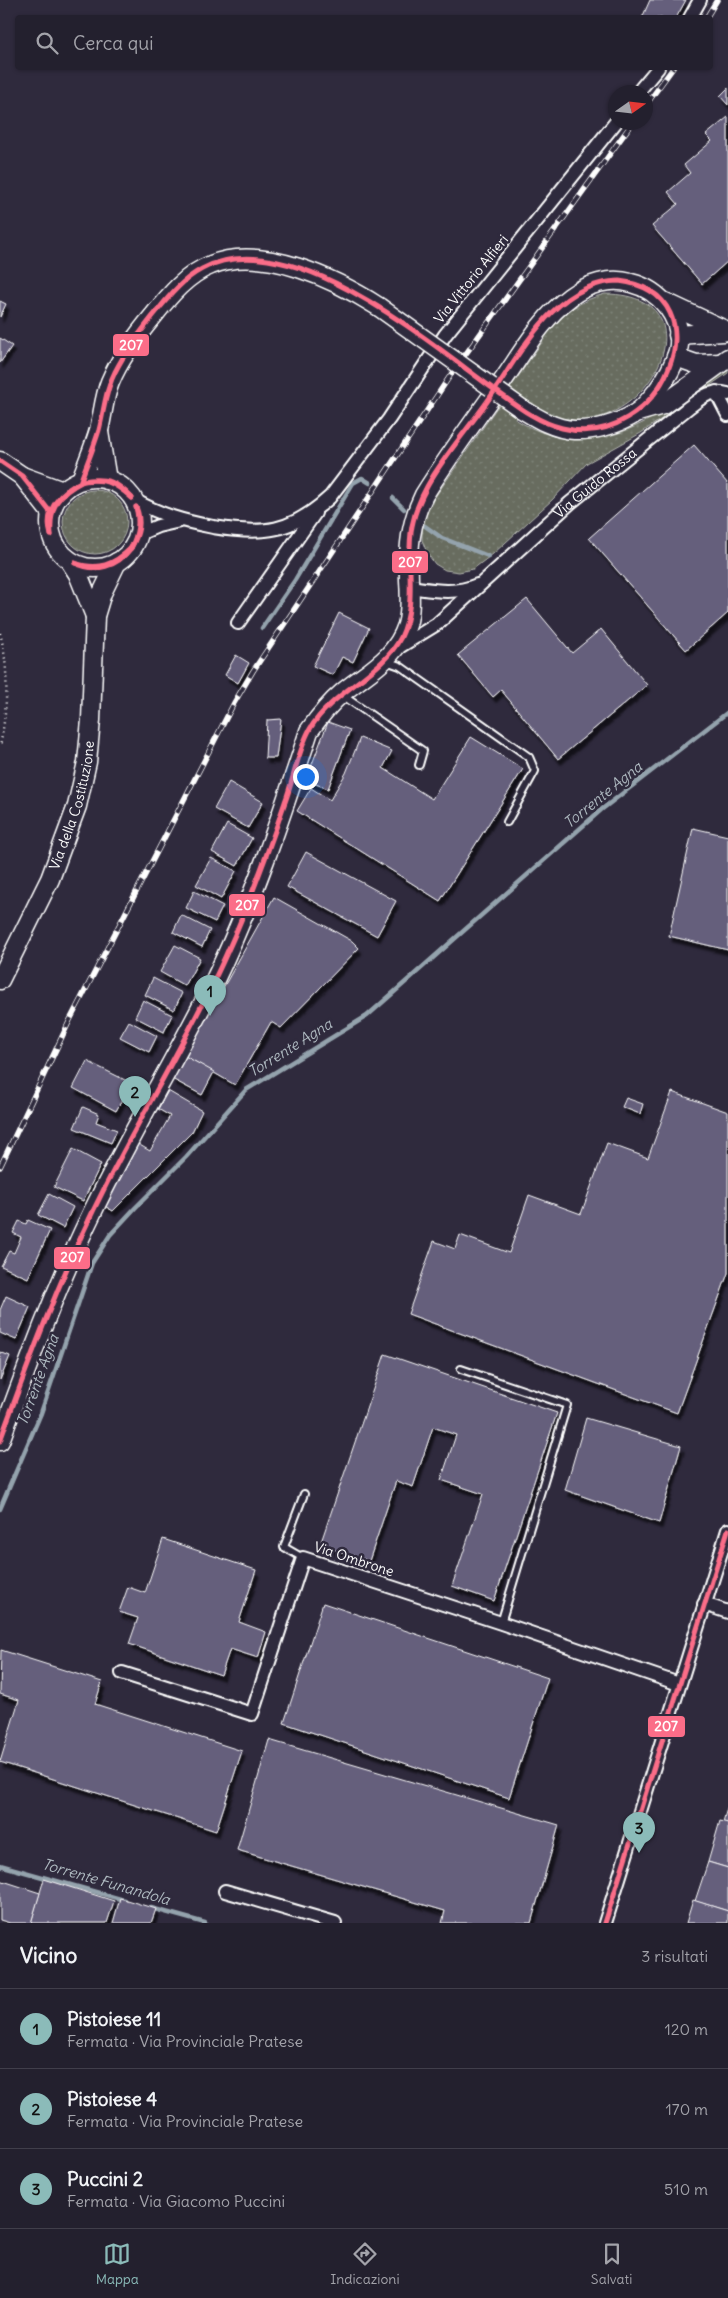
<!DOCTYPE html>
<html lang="it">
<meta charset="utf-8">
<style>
:root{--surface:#23202e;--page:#2b2836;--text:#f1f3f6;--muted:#a3a3aa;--line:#403e4a;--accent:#8bbbb9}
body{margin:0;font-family:Delius,sans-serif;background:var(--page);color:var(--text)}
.compass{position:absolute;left:608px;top:85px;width:45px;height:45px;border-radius:50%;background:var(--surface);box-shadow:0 1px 4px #0004;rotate:76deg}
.you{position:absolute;left:305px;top:776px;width:18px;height:18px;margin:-12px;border:4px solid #fff;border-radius:50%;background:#1a73e8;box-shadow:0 0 0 8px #1a73e833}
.badge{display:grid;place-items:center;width:32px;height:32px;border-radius:50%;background:var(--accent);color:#111;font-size:16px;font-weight:700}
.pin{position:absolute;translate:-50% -41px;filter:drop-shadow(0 1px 2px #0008)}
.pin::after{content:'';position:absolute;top:26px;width:18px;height:15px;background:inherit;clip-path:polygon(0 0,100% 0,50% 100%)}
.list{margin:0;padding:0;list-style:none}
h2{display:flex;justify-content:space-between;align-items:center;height:65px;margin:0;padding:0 20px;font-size:21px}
h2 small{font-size:16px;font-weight:400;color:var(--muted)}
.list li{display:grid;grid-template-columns:32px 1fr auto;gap:15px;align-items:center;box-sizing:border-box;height:80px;padding:0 20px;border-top:1px solid var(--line)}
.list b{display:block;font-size:19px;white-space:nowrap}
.list p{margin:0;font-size:16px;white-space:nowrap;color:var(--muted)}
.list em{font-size:16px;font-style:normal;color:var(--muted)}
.icon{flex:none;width:28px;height:28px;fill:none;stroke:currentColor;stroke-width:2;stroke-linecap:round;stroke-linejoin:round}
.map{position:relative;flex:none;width:728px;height:1923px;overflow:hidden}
.search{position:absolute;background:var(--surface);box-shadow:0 1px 4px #0004;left:15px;right:15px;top:15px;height:55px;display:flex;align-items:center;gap:12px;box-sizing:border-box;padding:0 18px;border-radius:5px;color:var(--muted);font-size:19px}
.sheet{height:305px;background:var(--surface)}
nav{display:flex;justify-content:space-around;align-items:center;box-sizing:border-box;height:70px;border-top:1px solid var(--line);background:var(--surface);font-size:14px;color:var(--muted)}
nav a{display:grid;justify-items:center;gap:2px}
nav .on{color:var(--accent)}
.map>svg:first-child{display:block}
</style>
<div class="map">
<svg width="728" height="1923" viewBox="0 0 728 1923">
<defs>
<pattern id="green-dots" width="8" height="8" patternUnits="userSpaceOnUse" patternTransform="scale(1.25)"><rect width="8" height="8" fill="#676c5f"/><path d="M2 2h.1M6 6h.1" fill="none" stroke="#7e8277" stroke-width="1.8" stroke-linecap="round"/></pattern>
<filter id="shadow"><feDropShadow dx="3" dy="5.5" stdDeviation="1" flood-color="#0009"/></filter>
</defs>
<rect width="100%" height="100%" fill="#2f2a3d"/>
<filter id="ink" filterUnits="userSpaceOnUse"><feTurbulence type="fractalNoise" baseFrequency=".02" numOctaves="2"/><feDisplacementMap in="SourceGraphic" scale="10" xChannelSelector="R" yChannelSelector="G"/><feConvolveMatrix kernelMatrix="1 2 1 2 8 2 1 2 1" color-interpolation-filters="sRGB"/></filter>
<g filter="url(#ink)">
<g fill="url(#green-dots)" stroke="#b3b6af">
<path d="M605,294c111,0 49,135 -36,126 -15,-1 -29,-10 -42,-18l-12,17c84,52 145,-6 213,-52v6l-87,60 -54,30 -35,37 -59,54 -20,15 -14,3 -14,-2 -10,-6 -8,-11 -5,-13v-10l5,-20 8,-13 116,-168c15,-18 30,-29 54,-35z"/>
<circle cx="95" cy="522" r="32"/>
</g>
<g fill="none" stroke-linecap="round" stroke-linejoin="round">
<g stroke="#94a3ad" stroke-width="4.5">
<path d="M393,498l11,11"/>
<path d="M425,526l17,12 46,18"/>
<path d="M262,628l33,-48 58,-97 9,-5 8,5"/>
<path d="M0,1509l41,-96 51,-150 18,-28 25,-27 51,-51 60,-67 121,-74 234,-206 127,-98"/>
<path d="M0,1865l124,35"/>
<path d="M151,1908l54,15"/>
</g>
</g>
<g fill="#655e7c" stroke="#fff" filter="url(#shadow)">
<path d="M650,0h36l-10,18h-34z"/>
<path d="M728,88v17l-8,-9z"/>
<path d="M728,117v144l-26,23 -50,-58 26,-22 -10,-12 22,-19 -6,-8 28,-24 -6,-6z"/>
<path d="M0,301l6,3 -6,13z"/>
<path d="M0,338l12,8 -12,17z"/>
<path d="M694,445l34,39v129l-42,37 -97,-112z"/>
<path d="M527,599l45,54 29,-24 46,56 -89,74 -57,-69 -8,7 -35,-42z"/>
<path d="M339,613l30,15 -16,34 -11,-5 -9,18 -20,-9z"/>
<path d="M236,655l13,8 -11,20 -13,-8z"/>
<path d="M281,719l-5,39h-11l2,-38z"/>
<path d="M328,722l22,8 -22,59 -22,-9z"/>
<path d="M471,737l52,32 -83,132 -143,-90 14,-23 19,12 16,-27 14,-35 32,13 -9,17 49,31z"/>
<path d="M229,782l34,20 -15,26 -34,-19z"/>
<path d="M227,824l25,14 -15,28 -25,-14z"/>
<path d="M693,828l35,8v114l-59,-14z"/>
<path d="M306,852l90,49 -19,35 -90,-49z"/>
<path d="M211,858l25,13 -15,28 -25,-14z"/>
<path d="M194,891l29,15 -8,16 -29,-14z"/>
<path d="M274,897l78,44 7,7 -78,80 -10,-6 -36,63 -50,-29z"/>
<path d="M181,915l29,15 -8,17 -29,-15z"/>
<path d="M175,945l25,13 -15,28 -25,-14z"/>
<path d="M153,978l29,15 -8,17 -29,-15z"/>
<path d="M143,1000l29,15 -8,17 -29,-15z"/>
<path d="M129,1021l28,15 -8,16 -29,-15z"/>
<path d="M185,1056l29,16 -12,23 -30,-16z"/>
<path d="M87,1061l44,22 -15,28 -43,-23z"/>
<path d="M168,1091l34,20 -10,21 -79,79 -10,-6 35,-61 12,7 20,-35 -12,-7z"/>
<path d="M672,1092l56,20v161l-51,140 -269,-99 26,-73 21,8 5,-14 49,18 20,-58 52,19 26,-71 41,15z"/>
<path d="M626,1098l17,6 -3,10 -18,-7z"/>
<path d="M83,1107l16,7 -3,8 21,8 -6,13 -37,-15z"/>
<path d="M73,1149l28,15 -18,37 -29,-14z"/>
<path d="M49,1194l24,13 -10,21 -25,-13z"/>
<path d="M28,1220l22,10 -22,48 -27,-12 8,-15 5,2 7,-16 -8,-4 6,-12 7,3z"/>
<path d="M6,1296l24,11 -14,33 -16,-7v-23z"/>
<path d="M0,1352l10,4 -10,24z"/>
<path d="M385,1354l172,59 -63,188 -42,-15 31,-92 -42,-14 15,-45 -23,-8 -20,60 -17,-6 -27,80 -49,-16z"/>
<path d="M586,1418l95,28 -22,77 -94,-33z"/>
<path d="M163,1539l93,31 -17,52 27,10 -8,26 -28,-9 -9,26 -92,-31 9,-26 -19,-6 9,-25 17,6z"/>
<path d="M323,1603l225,75 -39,120 -225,-75z"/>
<path d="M1,1650l101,32 -7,22 147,47 -26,80 -216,-69 19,-62 -19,-6z"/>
<path d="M269,1740l290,85 -28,98h-89l3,-12 -208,-61z"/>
<path d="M728,1805v18l-5,-1z"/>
<path d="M720,1821l8,2v45l-20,-6z"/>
<path d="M708,1862l20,6v43l-33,-10z"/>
<path d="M44,1879l70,22 -7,22h-76z"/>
<path d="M0,1880l40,13 -9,30h-21l-10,-3z"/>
<path d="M120,1898l36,11 -5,14h-38z"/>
<path d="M693,1900l35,11v12h-42z"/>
</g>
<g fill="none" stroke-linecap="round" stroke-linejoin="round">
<defs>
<g id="lane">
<path d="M386,661l14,5 129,91 6,14 -28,51"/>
<path d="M342,695l81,56 -4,14"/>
<path d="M461,1369l106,36 -66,218"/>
<path d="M303,1558l-19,-11 20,-53"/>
</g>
<g id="street">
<path d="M690,18l10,-18"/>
<path d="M638,92l20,-24"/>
<path d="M716,392l12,23"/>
<path d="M134,500c27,15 48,21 79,27 50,8 78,6 117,-30l59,-78 56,-84 171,-213"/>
<path d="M139,534l19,-8 22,-5"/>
<path d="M409,587c24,3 45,8 68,-2"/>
<path d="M238,623l77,-110"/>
<path id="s1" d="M396,649l41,-25 133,-121 119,-96c15,-11 20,-17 39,-13"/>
<path d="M704,1604l24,8"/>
<path d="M122,1673l130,41 51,-156 198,65 178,61"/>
<path d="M225,1891l110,32"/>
<path d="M605,1923l123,-393"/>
</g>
<g id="secondary">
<path d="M665,302l62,29"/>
<path d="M678,335l45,-3"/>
<path d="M676,357l20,7 25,-1"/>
<path d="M638,412l25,-7 65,-47"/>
<path d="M99,432l8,48"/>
<path d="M0,461l22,15 29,37"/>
<path d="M22,476l41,15"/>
<circle cx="95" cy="523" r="45"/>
<path d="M81,480c6,-17 13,-33 18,-50 4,-16 5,-33 11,-48 10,-24 28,-48 44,-67 15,-19 33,-41 57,-50 51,-21 124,14 168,42"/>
<path d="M69,560l9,14 17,42"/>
<path id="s2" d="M0,980l50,-101 27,-73 10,-44 4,-42 4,-104 7,-23 15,-31"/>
<path d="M0,1441c28,-77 56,-154 92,-228 37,-77 82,-151 120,-227 40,-82 69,-169 97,-255 10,-14 20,-27 33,-38 25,-21 54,-34 65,-68 4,-14 3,-30 2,-45 -1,-31 1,-57 15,-85 25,-40 53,-78 80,-116 20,-29 38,-61 66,-82 17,-13 40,-20 61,-14 29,7 54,36 47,68 -4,14 -12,28 -21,40 -6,7 -13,17 -21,22 -17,11 -42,18 -62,17 -19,-1 -36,-11 -52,-21"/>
</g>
</defs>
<use href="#lane" stroke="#fff" stroke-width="10"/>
<use href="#street" stroke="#fff" stroke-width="16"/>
<use href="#secondary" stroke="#fff" stroke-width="21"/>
<path stroke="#fff" stroke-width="2.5" stroke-dasharray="1 4" stroke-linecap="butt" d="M0,633c10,37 7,77 0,114"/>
<use href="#lane" stroke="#2f2a3d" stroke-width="6"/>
<use href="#street" stroke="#2f2a3d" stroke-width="12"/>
<use href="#secondary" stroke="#2f2a3d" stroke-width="18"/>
<defs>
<g id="rail">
<path d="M706,18l11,-18"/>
<path d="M646,105l27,-37"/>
<path d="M0,1167l70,-147 164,-317 19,-32 199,-298 181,-251"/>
</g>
</defs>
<use href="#rail" stroke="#fff" stroke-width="5.5"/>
<use href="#rail" stroke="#2f2a3d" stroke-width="4" stroke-dasharray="11" stroke-linecap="butt"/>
<defs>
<path id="secondary-bridge" d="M379,307l143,102"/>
</defs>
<use href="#secondary-bridge" stroke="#fff" stroke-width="21" stroke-linecap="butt"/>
<use href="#secondary-bridge" stroke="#2f2a3d" stroke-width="18"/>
<defs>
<g id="bus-1">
<path d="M619,281c109,13 42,172 -57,147 -25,-6 -46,-23 -67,-38 30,-45 63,-108 124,-109z"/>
<path d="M0,461l22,15 29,37"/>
<path d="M81,480c6,-17 13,-33 18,-50 5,-19 6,-39 16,-58 10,-20 24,-38 38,-56 14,-17 28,-36 49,-47 87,-47 226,73 293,121"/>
<path d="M83,481c23,-4 33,0 49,17"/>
<path d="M83,481c23,-3 32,2 49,17"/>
<path d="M51,535c-8,-26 11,-45 32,-54"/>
<path d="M51,535c-2,-29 7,-41 32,-54"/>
<path d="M131,548c7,-14 9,-26 5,-41"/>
<path d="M131,548c8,-14 11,-26 5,-41"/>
<path d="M75,563c23,8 39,2 56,-15"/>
<path d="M75,563c21,10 42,4 56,-15"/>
<path d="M0,1441c31,-86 63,-171 104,-252 39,-78 85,-152 121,-232 23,-50 42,-102 60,-155 8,-21 14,-54 25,-73 22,-38 72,-54 91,-92 17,-35 4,-74 11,-111 10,-50 57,-95 83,-136"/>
<path d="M605,1923l123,-393"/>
</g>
</defs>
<use href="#bus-1" stroke="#2f2a3d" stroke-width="9"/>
<use href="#bus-1" stroke="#fb6d88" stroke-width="5"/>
</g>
</g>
<g text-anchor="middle" stroke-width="5" stroke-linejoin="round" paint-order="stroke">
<g font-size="14" fill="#fff" stroke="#2f2a3d">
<text transform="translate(471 279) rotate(-51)" y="5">Via Vittorio Alfieri</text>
<text dy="5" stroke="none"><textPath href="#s1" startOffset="260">Via Guido Rossa</textPath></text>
<text dy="5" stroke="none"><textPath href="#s2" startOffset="190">Via della Costituzione</textPath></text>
<text transform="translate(354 1559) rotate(18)" y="5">Via Ombrone</text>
</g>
<g font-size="15" font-style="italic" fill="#afbac1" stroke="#2f2a3d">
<text transform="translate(603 795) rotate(-39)" y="5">Torrente Agna</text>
<text transform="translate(290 1048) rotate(-32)" y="5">Torrente Agna</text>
<text transform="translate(38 1380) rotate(-70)" y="5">Torrente Agna</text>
<text transform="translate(106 1882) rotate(16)" y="5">Torrente Funandola</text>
</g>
</g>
<g stroke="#2f2a3d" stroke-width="2">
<rect x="112" y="333" width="38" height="24" rx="5" fill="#fb6d88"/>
<rect x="391" y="550" width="38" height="24" rx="5" fill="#fb6d88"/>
<rect x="228" y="893" width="38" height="24" rx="5" fill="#fb6d88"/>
<rect x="53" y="1246" width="38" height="24" rx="5" fill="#fb6d88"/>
<rect x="647" y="1715" width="39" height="23" rx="5" fill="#fb6d88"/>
</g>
<g font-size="14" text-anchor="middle" font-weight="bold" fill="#fff">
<text x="131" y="350">207</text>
<text x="410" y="567">207</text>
<text x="247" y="910">207</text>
<text x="72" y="1262">207</text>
<text x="666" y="1731">207</text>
</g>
</svg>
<svg class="compass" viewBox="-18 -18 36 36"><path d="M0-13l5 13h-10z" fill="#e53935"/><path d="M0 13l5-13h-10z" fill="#a3a3aa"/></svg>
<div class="you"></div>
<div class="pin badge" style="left:210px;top:1016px">1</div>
<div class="pin badge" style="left:135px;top:1117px">2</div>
<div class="pin badge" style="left:639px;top:1853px">3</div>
<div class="search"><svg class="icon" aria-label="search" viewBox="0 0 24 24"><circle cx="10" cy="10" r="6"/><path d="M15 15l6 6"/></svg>Cerca qui</div>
</div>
<section class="sheet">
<h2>Vicino<small>3 risultati</small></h2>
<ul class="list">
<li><span class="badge">1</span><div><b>Pistoiese 11</b><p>Fermata · Via Provinciale Pratese</p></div><em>120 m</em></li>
<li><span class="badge">2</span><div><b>Pistoiese 4</b><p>Fermata · Via Provinciale Pratese</p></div><em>170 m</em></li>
<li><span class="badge">3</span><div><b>Puccini 2</b><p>Fermata · Via Giacomo Puccini</p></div><em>510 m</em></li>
</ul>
</section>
<nav>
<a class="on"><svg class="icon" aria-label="map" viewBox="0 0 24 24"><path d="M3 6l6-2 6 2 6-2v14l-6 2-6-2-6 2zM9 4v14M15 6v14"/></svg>Mappa</a>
<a><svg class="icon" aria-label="directions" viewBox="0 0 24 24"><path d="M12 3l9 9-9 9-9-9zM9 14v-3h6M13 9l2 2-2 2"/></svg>Indicazioni</a>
<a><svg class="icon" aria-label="saved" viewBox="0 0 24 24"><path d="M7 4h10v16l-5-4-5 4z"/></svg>Salvati</a>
</nav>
